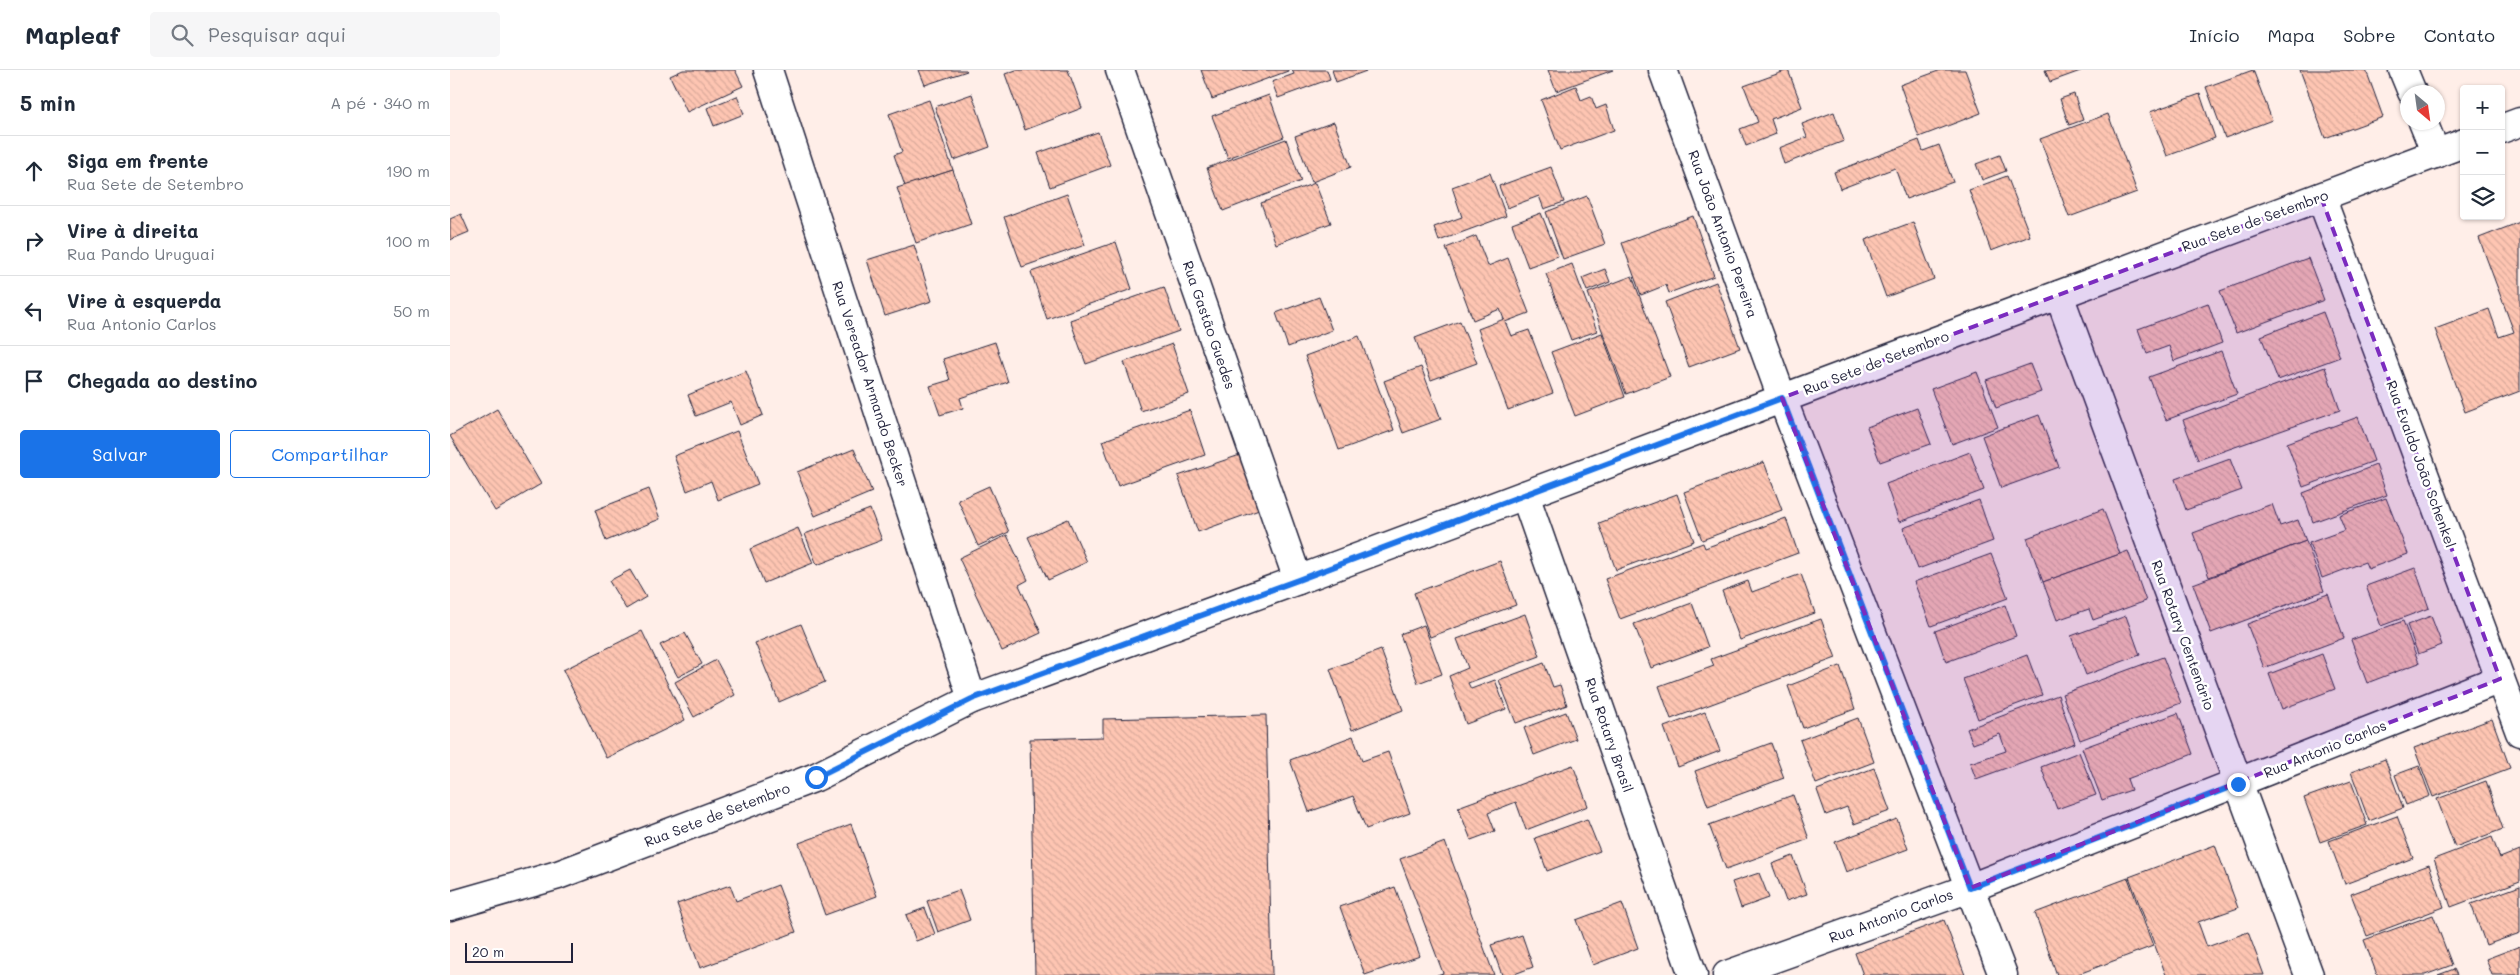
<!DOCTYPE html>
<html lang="pt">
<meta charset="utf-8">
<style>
:root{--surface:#fff;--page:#f6f6f7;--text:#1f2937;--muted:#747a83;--line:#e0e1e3;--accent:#1a73e8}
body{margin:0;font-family:Mali,sans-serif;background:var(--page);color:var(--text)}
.controls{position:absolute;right:15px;top:15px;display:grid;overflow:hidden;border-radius:5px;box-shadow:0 1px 4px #0004}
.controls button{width:45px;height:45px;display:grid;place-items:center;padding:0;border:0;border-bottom:1px solid var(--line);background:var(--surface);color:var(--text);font:25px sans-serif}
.compass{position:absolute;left:1950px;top:15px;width:45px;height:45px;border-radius:50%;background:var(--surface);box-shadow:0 1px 4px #0004;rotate:151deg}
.scale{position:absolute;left:15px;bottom:12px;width:108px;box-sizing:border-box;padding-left:5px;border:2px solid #22223b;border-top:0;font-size:14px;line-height:18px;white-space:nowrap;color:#22223b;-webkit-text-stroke:4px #fff;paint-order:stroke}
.stop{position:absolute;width:15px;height:15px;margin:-11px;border:4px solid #1a73e8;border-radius:50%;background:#fff}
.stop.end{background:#1a73e8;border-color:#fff;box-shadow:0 1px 5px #0008}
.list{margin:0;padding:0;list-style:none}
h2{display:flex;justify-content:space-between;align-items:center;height:65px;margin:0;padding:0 20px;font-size:21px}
h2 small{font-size:16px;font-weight:400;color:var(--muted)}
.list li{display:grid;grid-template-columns:32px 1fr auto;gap:15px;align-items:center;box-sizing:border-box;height:70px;padding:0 20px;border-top:1px solid var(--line)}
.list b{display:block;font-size:19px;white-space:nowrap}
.list p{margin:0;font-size:16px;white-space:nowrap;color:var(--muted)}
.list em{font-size:16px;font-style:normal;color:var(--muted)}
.actions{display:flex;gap:10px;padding:15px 20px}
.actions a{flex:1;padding:11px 0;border:1px solid var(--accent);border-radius:5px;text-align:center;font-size:18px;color:var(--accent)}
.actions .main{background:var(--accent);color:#fff}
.icon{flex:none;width:28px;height:28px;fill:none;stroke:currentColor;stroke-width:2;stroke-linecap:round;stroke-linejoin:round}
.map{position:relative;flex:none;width:2070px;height:905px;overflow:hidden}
header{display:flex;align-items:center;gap:30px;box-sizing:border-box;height:70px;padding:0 25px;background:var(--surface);border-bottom:1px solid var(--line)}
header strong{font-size:24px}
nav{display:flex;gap:28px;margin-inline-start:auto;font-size:18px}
.search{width:350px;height:45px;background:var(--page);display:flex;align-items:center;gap:12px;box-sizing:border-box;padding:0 18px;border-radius:5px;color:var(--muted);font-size:19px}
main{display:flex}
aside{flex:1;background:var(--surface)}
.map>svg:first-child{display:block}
</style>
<header>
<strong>Mapleaf</strong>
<div class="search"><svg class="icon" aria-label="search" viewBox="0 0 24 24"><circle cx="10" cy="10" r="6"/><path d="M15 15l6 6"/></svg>Pesquisar aqui</div>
<nav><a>Início</a><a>Mapa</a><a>Sobre</a><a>Contato</a></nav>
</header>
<main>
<aside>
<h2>5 min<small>A pé · 340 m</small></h2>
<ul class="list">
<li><svg class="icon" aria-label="ahead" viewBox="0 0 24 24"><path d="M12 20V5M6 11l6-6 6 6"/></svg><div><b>Siga em frente</b><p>Rua Sete de Setembro</p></div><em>190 m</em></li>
<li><svg class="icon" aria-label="right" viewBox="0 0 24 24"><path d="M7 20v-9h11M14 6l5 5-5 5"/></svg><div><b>Vire à direita</b><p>Rua Pando Uruguai</p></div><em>100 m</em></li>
<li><svg class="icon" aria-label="left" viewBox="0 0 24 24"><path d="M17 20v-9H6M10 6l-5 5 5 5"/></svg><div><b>Vire à esquerda</b><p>Rua Antonio Carlos</p></div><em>50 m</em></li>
<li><svg class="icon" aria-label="arrive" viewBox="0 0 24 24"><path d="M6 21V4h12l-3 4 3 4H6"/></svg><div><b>Chegada ao destino</b></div></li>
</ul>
<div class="actions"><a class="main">Salvar</a><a>Compartilhar</a></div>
</aside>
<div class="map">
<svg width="2070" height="905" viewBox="0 0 2070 905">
<defs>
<pattern id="building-back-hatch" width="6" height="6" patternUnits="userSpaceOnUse" patternTransform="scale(1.25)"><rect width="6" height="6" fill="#fec5b2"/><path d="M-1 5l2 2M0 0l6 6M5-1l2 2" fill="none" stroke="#d9a99a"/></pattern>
</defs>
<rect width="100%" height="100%" fill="#ffeee8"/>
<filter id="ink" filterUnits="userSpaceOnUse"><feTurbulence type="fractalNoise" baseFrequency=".02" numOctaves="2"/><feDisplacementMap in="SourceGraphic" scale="10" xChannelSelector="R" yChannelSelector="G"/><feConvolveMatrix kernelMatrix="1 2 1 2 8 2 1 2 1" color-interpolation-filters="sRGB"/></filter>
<g filter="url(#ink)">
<g fill="url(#building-back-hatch)" stroke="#22223b">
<path d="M233,0h52l8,16 -56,26 -17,-36z"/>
<path d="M469,0h47l1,1 -42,14z"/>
<path d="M566,0h52l14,38 -57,22 -20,-56z"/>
<path d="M751,0h87v1l-76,28z"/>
<path d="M842,0h35l3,9 -52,19 -6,-16 22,-8z"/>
<path d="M882,0h37l-33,12z"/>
<path d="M1098,0h65l-57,21z"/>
<path d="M1338,0l14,37 -31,12 5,15 -30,12 -6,-17 18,-7 -14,-36z"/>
<path d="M1491,0h24l16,43 -62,24 -19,-52z"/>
<path d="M1595,0h38l-33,12z"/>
<path d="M1803,0l19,50 -47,18 -19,-51z"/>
<path d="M1850,0h66l17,47 -58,21z"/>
<path d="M1126,16l5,14 10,-4 5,13 10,-4 8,25 -54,20 -19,-50z"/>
<path d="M522,24l18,53 -36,13 -19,-53z"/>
<path d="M1624,24l9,26 -14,5 -9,-26z"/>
<path d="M1750,24l15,44 -48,18 -17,-44z"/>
<path d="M819,25l15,42 -56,21 -16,-42z"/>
<path d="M287,26l7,18 -30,12 -7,-18z"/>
<path d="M479,30l24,70 -48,16 -11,-31 8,-3 -13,-38z"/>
<path d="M1384,42l10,29 -60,23 -5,-16 28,-11 -5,-13z"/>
<path d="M1658,44l29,78 -68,25 -29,-78z"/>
<path d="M884,52l17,45 -39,15 -17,-46z"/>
<path d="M648,62l12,33 -60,22 -12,-34z"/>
<path d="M836,69l15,42 -78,30 -16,-43z"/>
<path d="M1469,70l4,11 16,-6 14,37 -47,17 -11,-31 -55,21 -6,-17z"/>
<path d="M1550,85l6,16 -24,9 -6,-16z"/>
<path d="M1101,97l13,35 -20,7 -5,-13 -32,12 -8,-22z"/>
<path d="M503,100l18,54 -55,19 -19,-55z"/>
<path d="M1040,103l16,43 -67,25 -5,-14 28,-10 -10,-30z"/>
<path d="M1557,106l23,60 -39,15 -22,-61z"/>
<path d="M865,113l16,40 -55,21 -15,-41z"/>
<path d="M617,124l18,51 -63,22 -18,-50z"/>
<path d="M1137,126l18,48 -42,15 -17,-47z"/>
<path d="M1091,143l17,43 -30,11 -16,-43z"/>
<path d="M11,144l8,18 -19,8v-21z"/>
<path d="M1243,146l21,60 -45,17 -3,-8 -25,10 -19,-52z"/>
<path d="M1463,152l21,57 -48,18 -21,-57z"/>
<path d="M2070,152v169l-55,21 -30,-83 54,-20 10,28 15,-5 -35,-94z"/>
<path d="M1026,166l12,30 20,-8 21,55 -24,9 -5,-13 -27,11 -27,-72z"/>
<path d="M666,172l16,47 -85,30 -16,-47z"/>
<path d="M464,175l18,56 -47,15 -18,-56z"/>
<path d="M1858,188l16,42 -88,33 -16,-42z"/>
<path d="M1122,194l25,67 -26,9 -25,-66z"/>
<path d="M1155,199l5,13 -23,9 -5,-13z"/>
<path d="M1182,206l38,101 -44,17 -38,-101z"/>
<path d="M1266,212l24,66 -51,19 -24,-65z"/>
<path d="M714,217l15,44 -93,33 -16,-44z"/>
<path d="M869,227l13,33 -44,17 -12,-34z"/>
<path d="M1758,233l14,40 -48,18 -5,-15 -22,8 -9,-25z"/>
<path d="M1873,242l17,45 -62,23 -17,-44z"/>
<path d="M1054,249l7,17 18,-6 24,63 -45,17 -30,-81z"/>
<path d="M1010,251l17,42 -46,17 -16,-42z"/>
<path d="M1152,263l23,64 -50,19 -24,-64z"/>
<path d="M909,266l35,94 -55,20 -34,-94z"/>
<path d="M545,272l13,40 -48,16 3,10 -23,7 -10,-29 20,-6 -7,-21z"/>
<path d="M722,274l17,50 -48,17 -17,-49z"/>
<path d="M1771,281l16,43 -71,26 -17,-43z"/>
<path d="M1580,294l11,28 -45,16 -10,-28z"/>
<path d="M971,297l20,52 -38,14 -19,-52z"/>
<path d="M1875,297l15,43 -142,50 -15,-40z"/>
<path d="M296,301l17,44 -23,10 -9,-23 -35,14 -8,-21z"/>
<path d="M1527,302l21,55 -46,17 -21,-55z"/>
<path d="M1467,338l14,36 -51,18 -13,-35z"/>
<path d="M47,339l44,75 -46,27 -45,-75z"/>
<path d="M740,340l15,45 -87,31 -16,-45z"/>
<path d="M1589,345l20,52 -58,21 -19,-52z"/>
<path d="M1908,347l16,44 -71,26 -16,-44z"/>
<path d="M287,361l21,53 -40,16 -7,-19 -24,10 -13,-35z"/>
<path d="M404,379l18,43 -57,24 -18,-44z"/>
<path d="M1520,382l14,38 -85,32 -13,-38z"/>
<path d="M790,385l19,55 -61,22 -20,-56z"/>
<path d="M1780,389l12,31 -56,20 -11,-31z"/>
<path d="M1314,392l18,48 -80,30 -18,-48z"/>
<path d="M1926,395l11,30 -74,27 -10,-29z"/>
<path d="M539,416l20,46 -31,14 -20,-46z"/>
<path d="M199,419l11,30 -54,22 -11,-31z"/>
<path d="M1227,424l17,47 -78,29 -17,-47z"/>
<path d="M1936,428l22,56 -40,15 -3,-7 -43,16 -13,-35 36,-13 -6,-15z"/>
<path d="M1529,430l14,41 -75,28 -15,-41z"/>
<path d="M1822,434l8,22 18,-6 8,21 -97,36 -16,-44z"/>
<path d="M420,439l12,31 -65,25 -12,-31z"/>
<path d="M1653,439l17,45 -77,28 -16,-44z"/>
<path d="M1336,448l12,35 -178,66 -15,-40 98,-36 2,5z"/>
<path d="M618,449l19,43 -39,18 -20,-43z"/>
<path d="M348,458l15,35 -49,20 -14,-34z"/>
<path d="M557,465l21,45 -9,5 22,48 -39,18 -43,-93z"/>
<path d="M1856,471l18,50 -113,42 -18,-49z"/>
<path d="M1678,481l18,50 -53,19 -4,-11 -32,11 -14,-38z"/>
<path d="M1541,484l17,44 -77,28 -17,-44z"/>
<path d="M1050,491l16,44 -86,32 -16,-44z"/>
<path d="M1965,498l14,40 -48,18 -15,-40z"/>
<path d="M180,500l16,27 -20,12 -17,-28z"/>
<path d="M1351,504l14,39 -75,27 -18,-49 26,-10 4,11z"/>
<path d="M1878,524l16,44 -80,30 -17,-44z"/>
<path d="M1242,533l16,44 -57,21 -17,-44z"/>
<path d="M1555,535l11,31 -70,26 -11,-31z"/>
<path d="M1075,544l15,42 -72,27 3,6 24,-9 11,29 -40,15 -17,-48 19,-8 -11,-29z"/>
<path d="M1676,546l14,39 -54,20 -15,-39z"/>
<path d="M1981,546l11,29 -24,9 -11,-29z"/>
<path d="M1371,549l15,39 -165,61 -12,-33 55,-20 -3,-7z"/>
<path d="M1953,551l16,42 -52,20 -16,-43z"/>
<path d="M351,554l24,58 -46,20 -24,-59z"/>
<path d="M974,555l18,49 -24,9 -18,-49z"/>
<path d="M192,561l43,89 -79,38 -43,-88z"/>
<path d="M235,563l17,31 -24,13 -18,-32z"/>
<path d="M931,580l22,60 -51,20 -22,-61z"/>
<path d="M1872,584l13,35 -53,20 -13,-35z"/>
<path d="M1577,585l15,40 -64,24 -15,-40z"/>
<path d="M1713,587l18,46 -101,37 -18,-46z"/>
<path d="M266,590l19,35 -41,22 -19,-35z"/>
<path d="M1094,593l9,24 7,-2 7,20 -51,18 -17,-43z"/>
<path d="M1390,596l15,43 -52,19 -15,-42z"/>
<path d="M1608,625l17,48 -99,36 -6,-16 36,-12 -6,-17 -27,10 -6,-15z"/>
<path d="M1116,642l10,27 -42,16 -10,-27z"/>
<path d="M1255,642l15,39 -42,16 -14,-40z"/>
<path d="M1728,643l15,41 -66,25 4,11 -29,10 -20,-52z"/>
<path d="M816,645l6,260h-237l-5,-236 73,-2v-18z"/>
<path d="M1408,648l16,44 -58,22 -16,-44z"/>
<path d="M2042,649l18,49 -77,29 -19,-49z"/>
<path d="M903,666l9,25 26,-9 22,61 -44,16 -13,-33 -44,16 -19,-52z"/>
<path d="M1321,673l13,35 -76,28 -13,-35z"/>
<path d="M1629,682l17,43 -39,14 -16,-42z"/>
<path d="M1935,689l18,49 -34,13 -18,-49z"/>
<path d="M1123,695l15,41 -62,24 -10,-28 -28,11 7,18 -24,9 -13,-33z"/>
<path d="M1969,696l11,30 -24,9 -11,-30z"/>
<path d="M1424,698l16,43 -36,13 -7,-17 -21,8 -9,-25z"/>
<path d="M1901,711l16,44 -47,17 -16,-44z"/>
<path d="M2036,711l17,48 -48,18 -18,-48z"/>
<path d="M1343,725l16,44 -83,30 -17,-44z"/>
<path d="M1947,746l16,42 -68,26 -16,-43z"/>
<path d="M1137,749l13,32 -53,20 -12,-33z"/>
<path d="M1447,749l11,30 -62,23 -11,-30z"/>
<path d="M401,754l26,72 -52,19 -26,-72z"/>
<path d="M2042,767l8,21 20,-8v31l-69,26 -17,-48z"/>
<path d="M995,772l49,133h-57l6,-2 -43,-114z"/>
<path d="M1765,775l23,63 -40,14 9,25 41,-15 16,43h-98l-37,-98z"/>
<path d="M1343,786l14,38 -21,7 -14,-37z"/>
<path d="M1979,795l15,42 -77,29 -16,-42z"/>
<path d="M1309,803l10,25 -28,10 -9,-26z"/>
<path d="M1678,808l25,68 -77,29h-19l-22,-62z"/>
<path d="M280,815l6,16 42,-16 18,47 -96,36 -23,-64z"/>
<path d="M2070,816v47l-34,12 -15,-41z"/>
<path d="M945,817l25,69 -55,19 -25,-68z"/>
<path d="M509,820l11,30 -32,12 -11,-31z"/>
<path d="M1172,833l16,45 -45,17 -17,-45z"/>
<path d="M475,838l10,26 -19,7 -10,-26z"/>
<path d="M1983,845l19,50 -27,10h-48l-13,-35z"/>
<path d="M1494,850l21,55h-102l-8,-22z"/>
<path d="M1072,865l11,32 -21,8h-10l-11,-30z"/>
<path d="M2070,876v29h-28l-6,-16z"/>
<path d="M2004,899l3,6h-19z"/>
</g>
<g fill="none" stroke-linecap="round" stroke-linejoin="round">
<defs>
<g id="minor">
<path d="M318,0l204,629"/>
<path d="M670,0l178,510"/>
<path d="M1213,0l119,328 221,577"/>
<path d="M1871,127l199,535"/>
<path d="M1609,225l250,680"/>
<path d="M1075,425l168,480"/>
<path d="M1277,905l243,-87 530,-209"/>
</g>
<g id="tertiary">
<path d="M1953,0l9,22"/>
<path d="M1973,52l13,32"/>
<path d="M2051,59l19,-7"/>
<path d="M0,836l108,-31 258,-98 156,-78 326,-119 1166,-437"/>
</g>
</defs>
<use href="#minor" stroke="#22223b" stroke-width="31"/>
<use href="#tertiary" stroke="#22223b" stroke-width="31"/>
<use href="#minor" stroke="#fff" stroke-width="28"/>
<use href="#tertiary" stroke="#fff" stroke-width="28"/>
</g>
</g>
<g fill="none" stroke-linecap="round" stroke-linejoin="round" filter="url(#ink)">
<path stroke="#1a73e8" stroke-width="6" d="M366,707l156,-78 326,-119 484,-182 188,490 268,-104"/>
</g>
<path fill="#7b2cbf" fill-opacity="0.2" stroke="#7b2cbf" stroke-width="4" stroke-dasharray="10 6" stroke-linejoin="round" d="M1871,127l179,482 -530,209 -188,-490z"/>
<g text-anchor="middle" stroke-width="5" stroke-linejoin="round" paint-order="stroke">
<g font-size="14" fill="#22223b" stroke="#fff">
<text transform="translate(1805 151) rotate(-20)" y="5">Rua Sete de Setembro</text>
<text transform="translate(1273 164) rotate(70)" y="5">Rua João Antonio Pereira</text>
<text transform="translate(759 255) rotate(71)" y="5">Rua Gastão Guedes</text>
<text transform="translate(1426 293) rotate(-21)" y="5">Rua Sete de Setembro</text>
<text transform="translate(420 314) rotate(72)" y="5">Rua Vereador Armando Becker</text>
<text transform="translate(1971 394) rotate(70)" y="5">Rua Evaldo João Schenkel</text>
<text transform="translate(1733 565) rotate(70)" y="5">Rua Rotary Centenário</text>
<text transform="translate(1159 665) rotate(71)" y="5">Rua Rotary Brasil</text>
<text transform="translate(1875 679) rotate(-22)" y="5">Rua Antonio Carlos</text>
<text transform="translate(267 745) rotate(-21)" y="5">Rua Sete de Setembro</text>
<text transform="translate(1441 846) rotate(-20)" y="5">Rua Antonio Carlos</text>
</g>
</g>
</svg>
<div class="controls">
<button>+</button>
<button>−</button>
<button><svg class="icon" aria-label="layers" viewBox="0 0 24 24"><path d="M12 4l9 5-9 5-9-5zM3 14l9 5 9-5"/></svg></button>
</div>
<svg class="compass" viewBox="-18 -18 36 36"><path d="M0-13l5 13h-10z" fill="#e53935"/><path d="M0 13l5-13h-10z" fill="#747a83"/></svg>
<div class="scale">20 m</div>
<div class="stop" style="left:366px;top:707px"></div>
<div class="stop end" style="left:1788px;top:714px"></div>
</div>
</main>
